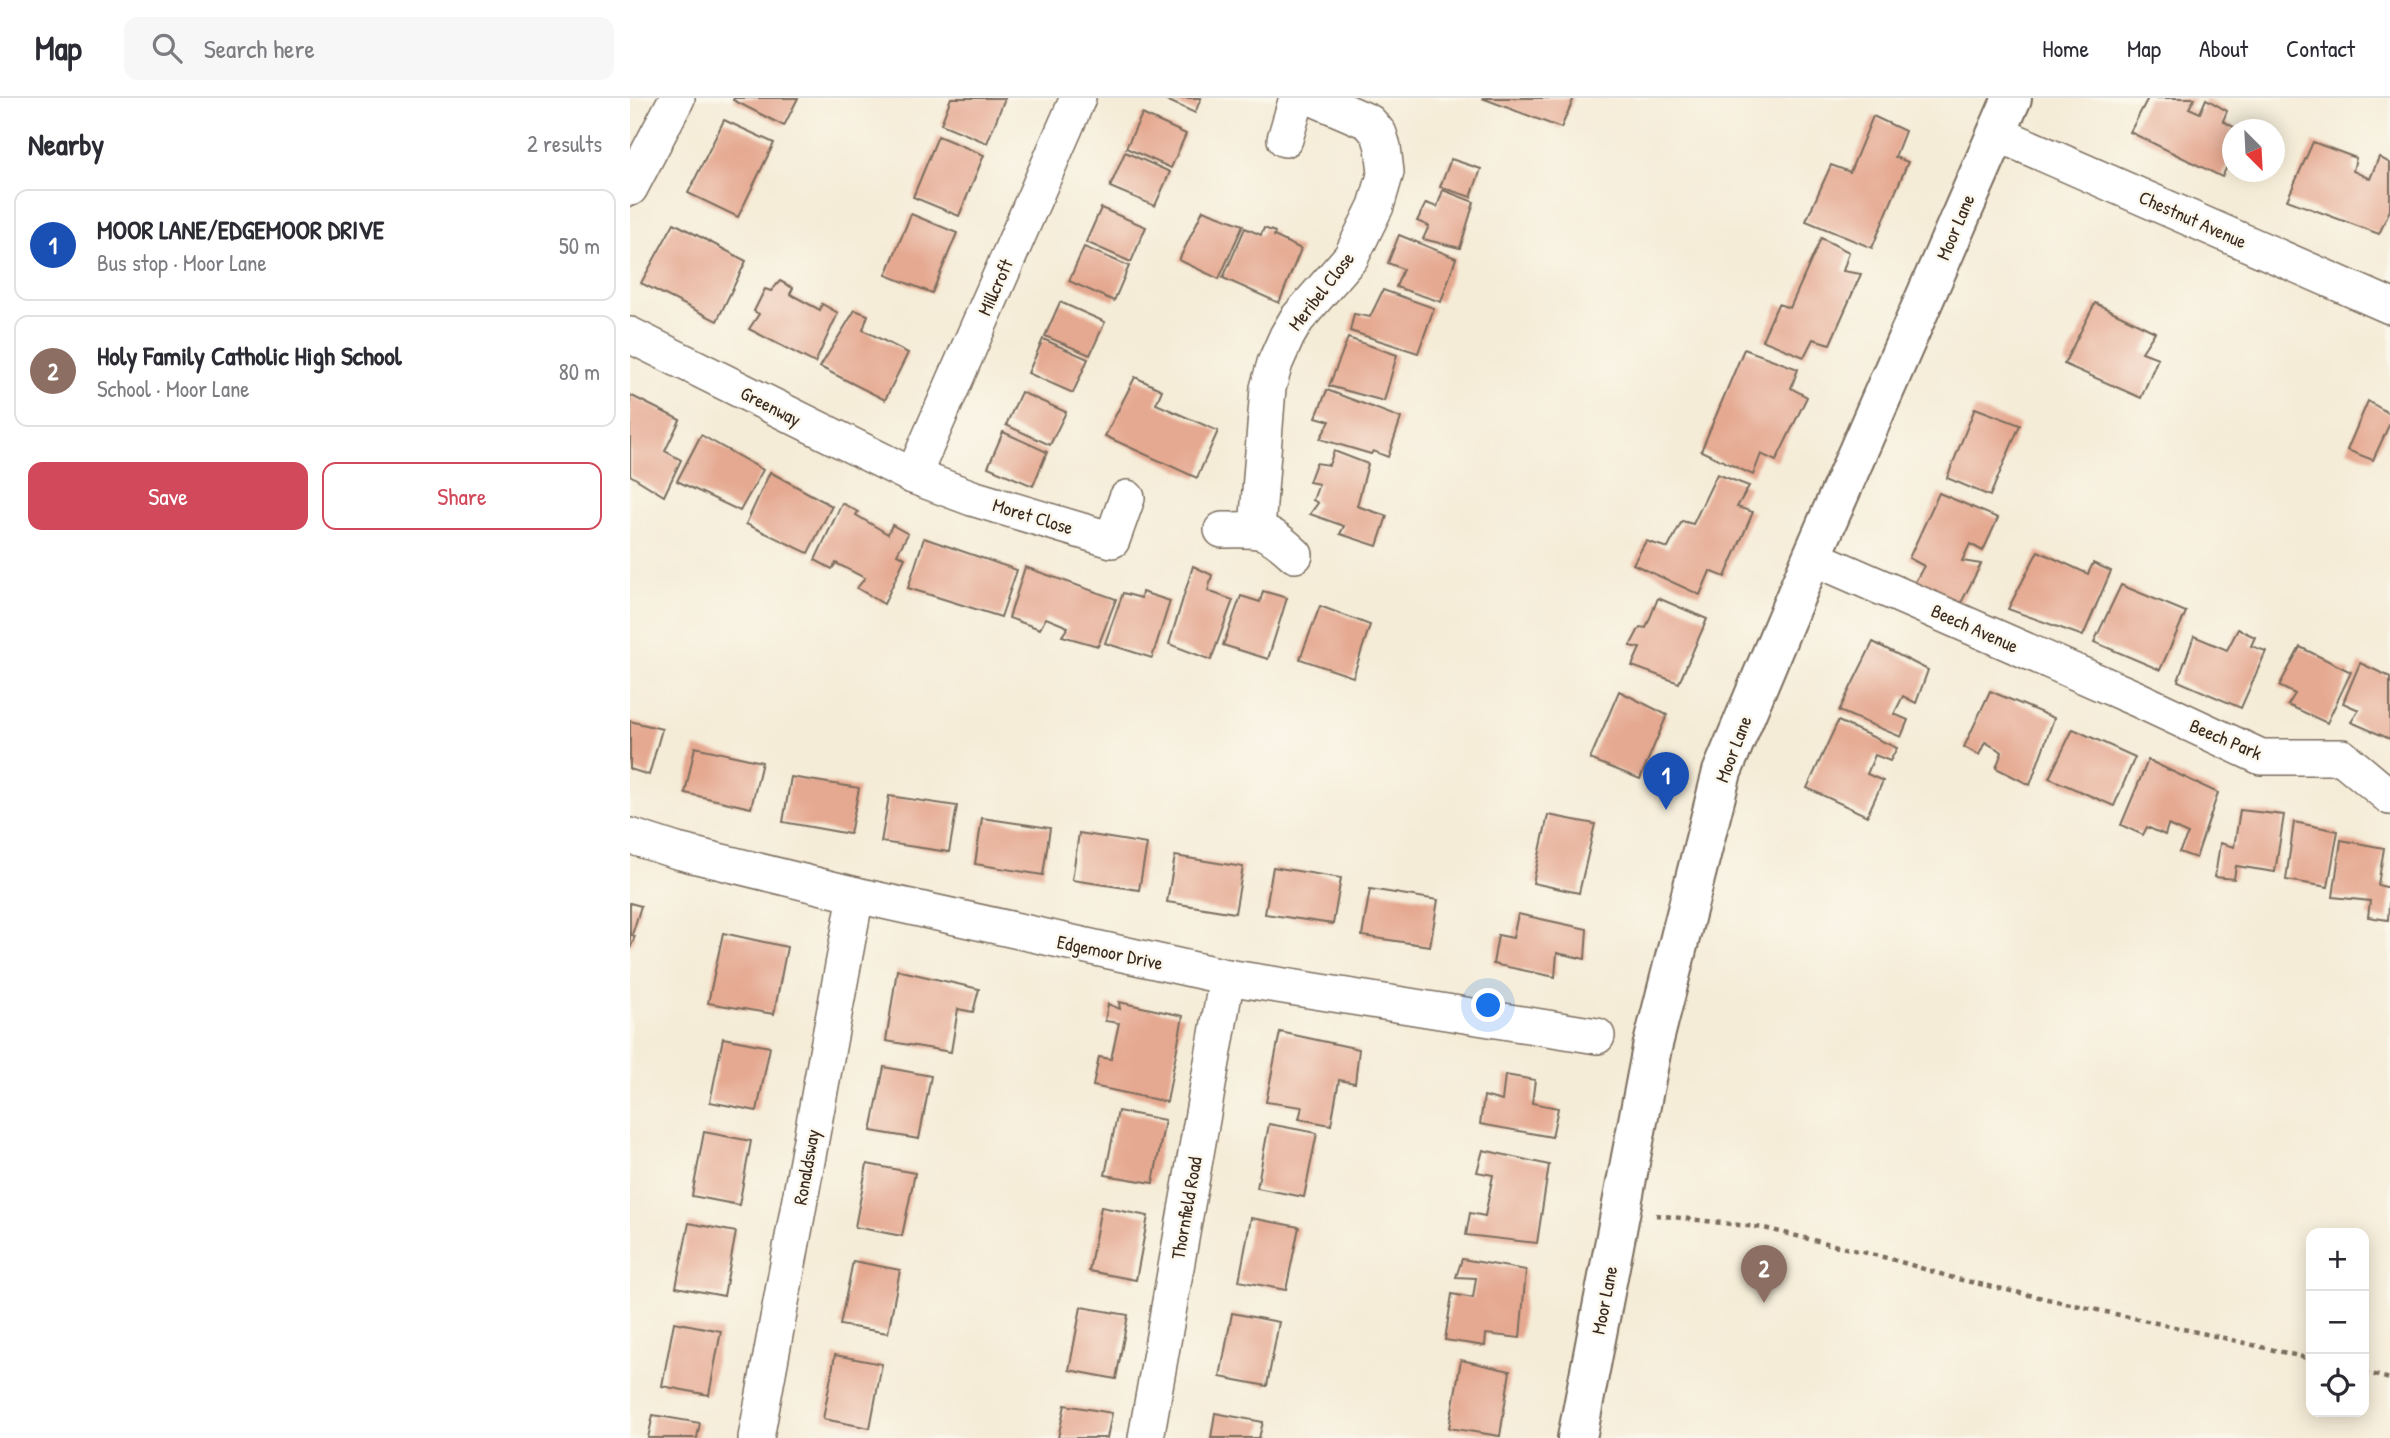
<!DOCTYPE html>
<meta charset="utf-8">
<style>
:root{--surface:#fff;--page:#f7f7f7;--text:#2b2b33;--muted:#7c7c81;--line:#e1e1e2;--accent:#d1495b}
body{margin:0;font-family:"Patrick Hand",sans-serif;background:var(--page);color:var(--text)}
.controls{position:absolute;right:21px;bottom:21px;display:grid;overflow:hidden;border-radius:14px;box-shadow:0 4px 18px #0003}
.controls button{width:63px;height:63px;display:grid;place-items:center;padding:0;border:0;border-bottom:2px solid var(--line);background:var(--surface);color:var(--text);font:35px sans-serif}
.compass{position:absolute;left:1592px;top:21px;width:63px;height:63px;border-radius:50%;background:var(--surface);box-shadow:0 4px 18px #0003;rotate:156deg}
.you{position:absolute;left:859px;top:908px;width:24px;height:24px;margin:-18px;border:5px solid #fff;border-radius:50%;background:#1a73e8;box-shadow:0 0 0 10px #1a73e833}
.badge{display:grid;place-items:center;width:46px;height:46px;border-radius:50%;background:var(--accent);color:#fff;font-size:23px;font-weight:700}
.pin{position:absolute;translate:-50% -58px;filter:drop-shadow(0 2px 4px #0008)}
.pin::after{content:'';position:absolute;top:37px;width:24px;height:21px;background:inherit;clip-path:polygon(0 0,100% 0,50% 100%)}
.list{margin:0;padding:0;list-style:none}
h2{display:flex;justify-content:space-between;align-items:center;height:91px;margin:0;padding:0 28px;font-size:30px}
h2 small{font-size:23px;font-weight:400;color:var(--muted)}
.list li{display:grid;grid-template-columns:46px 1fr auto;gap:21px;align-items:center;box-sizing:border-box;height:112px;margin:0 14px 14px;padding:0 14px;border:2px solid var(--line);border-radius:14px}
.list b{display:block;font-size:26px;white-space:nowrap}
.list p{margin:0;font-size:23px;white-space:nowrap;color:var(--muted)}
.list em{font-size:23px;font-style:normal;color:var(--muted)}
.actions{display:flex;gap:14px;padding:21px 28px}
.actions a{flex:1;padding:16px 0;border:2px solid var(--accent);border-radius:14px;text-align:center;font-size:24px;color:var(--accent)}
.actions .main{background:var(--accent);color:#fff}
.icon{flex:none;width:38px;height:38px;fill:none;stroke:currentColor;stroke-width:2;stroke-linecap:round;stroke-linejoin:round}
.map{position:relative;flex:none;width:1760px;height:1340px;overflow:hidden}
header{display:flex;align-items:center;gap:42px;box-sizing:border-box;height:98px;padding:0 35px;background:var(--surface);border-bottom:2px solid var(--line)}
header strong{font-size:33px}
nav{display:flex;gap:38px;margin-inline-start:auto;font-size:24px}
.search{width:490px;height:63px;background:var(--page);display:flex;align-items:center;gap:18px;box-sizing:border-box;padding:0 24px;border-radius:14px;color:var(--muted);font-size:26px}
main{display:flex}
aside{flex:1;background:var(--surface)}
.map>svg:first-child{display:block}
</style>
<header>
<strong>Map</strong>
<div class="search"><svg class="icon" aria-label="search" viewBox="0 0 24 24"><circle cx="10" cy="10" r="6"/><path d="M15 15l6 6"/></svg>Search here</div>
<nav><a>Home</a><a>Map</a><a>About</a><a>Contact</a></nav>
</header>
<main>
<aside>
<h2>Nearby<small>2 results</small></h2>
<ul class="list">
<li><span class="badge" style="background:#1a4fb4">1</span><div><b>MOOR LANE/EDGEMOOR DRIVE</b><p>Bus stop · Moor Lane</p></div><em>50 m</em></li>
<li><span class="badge" style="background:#8d6e63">2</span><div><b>Holy Family Catholic High School</b><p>School · Moor Lane</p></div><em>80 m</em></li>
</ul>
<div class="actions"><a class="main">Save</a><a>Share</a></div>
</aside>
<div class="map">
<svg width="1760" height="1340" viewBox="0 0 1760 1340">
<rect width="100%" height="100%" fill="#fbf7ec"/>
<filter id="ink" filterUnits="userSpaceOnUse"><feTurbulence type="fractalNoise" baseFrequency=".0143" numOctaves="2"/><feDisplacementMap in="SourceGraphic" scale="14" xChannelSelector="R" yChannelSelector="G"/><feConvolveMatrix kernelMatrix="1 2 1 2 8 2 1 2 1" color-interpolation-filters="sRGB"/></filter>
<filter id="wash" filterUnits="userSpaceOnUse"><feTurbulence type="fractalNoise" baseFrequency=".00686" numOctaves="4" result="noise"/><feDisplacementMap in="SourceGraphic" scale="28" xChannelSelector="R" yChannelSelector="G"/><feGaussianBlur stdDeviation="1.57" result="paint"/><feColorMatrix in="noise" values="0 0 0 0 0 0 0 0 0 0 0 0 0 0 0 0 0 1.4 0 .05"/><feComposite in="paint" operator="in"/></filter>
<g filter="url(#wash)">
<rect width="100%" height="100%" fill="#f5ecd7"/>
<g id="blocks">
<g fill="#e5a890">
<path d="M104,0h64l-14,28 -51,-26z"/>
<path d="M321,0h54l-18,45 -46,-19z"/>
<path d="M532,0h39l-6,15z"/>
<path d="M852,0h92l-13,30z"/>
<path d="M1518,0h47l-6,10 11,5 6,-14 21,12 -4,10 16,9h-7v26l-10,21 -92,-45z"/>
<path d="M512,16l44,20 -15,34 -45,-20z"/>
<path d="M1243,18l32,15 -10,26 13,5 -36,86 -66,-27 25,-56 19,7z"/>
<path d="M94,22l50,23 -36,74 -50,-24z"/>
<path d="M308,38l46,19 -25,61 -46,-19z"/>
<path d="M1683,44l43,16 -3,13 17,8 9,-22 11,6v47l-11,24 -92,-34z"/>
<path d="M495,54l45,20 -15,34 -45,-19z"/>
<path d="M821,61l30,10 -10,28 -31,-10z"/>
<path d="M813,92l31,12 -14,46 -37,-9 6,-13 -12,-5 9,-18 11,4z"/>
<path d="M471,110l45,19 -15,35 -45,-20z"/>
<path d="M573,112l40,15 -24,54 -40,-19z"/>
<path d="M281,116l46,19 -25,60 -46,-18z"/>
<path d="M44,125l72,38 -29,60 -76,-38z"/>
<path d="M615,130l16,7 3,-7 11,4 -1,4 27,13 -22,54 -56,-25z"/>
<path d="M769,137l57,23 -15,44 -45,-15 7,-18 -15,-6z"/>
<path d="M1191,140l28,14 -6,19 18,3 -31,70 -17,-5 -9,18 -42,-17 16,-36 12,4z"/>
<path d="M454,149l45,19 -15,35 -45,-20z"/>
<path d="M150,183l13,7 -3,6 30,16 2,-6 16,9 -23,50 -66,-34 10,-15 -5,-3 11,-22 6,2z"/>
<path d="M753,192l51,18 -16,45 -68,-22 4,-17 16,3z"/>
<path d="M430,204l45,20 -15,33 -45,-19z"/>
<path d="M1465,205l60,29 -13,20 16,6 -17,40 -77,-34z"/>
<path d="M225,212l13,5 -5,15 45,23 -23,47 -65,-33z"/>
<path d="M718,240l49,17 -13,46 -55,-15z"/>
<path d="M413,241l45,20 -15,34 -45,-20z"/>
<path d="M1114,251l54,20 -7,19 16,9 -31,64 -15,-7 -8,21 -52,-24z"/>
<path d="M505,279l27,13 -6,14 62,27 -21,47 -92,-42z"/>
<path d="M697,292l74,28 -13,39 -15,-6 -2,3 -51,-15 10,-18 -14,-4z"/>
<path d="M391,294l45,20 -16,33 -44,-20z"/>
<path d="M0,297l50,25 -15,31 16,9 -17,36 -34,-21z"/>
<path d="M1738,303l22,13v9l-17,37 -26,-10z"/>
<path d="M1345,310l45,17 -30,71 -43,-18z"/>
<path d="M373,334l44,20 -14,34 -45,-19z"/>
<path d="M71,337l62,35 -23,41 -63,-30z"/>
<path d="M704,353l34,13 -11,42 30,10 -10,30 -37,-12 4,-8 -34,-12 8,-11 -5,-3 6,-16 -10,-2 7,-19 13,2z"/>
<path d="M140,374l62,34 -24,47 -62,-29z"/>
<path d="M1087,376l32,12 -12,21 16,5 -28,65 -15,-6 -10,24 -67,-31 13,-23 22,7 14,-27 11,3z"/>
<path d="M1309,395l59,25 -15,33 -13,-7 -8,17 19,3 -20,39 -47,-19 10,-18 -15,-8z"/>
<path d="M212,405l16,9 -2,3 32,19 4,-9 16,9 -11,20 8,4 -21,46 -27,-16 8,-10 -29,-15 -4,6 -17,-9z"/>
<path d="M294,440l93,32 -16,47 -93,-29z"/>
<path d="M1408,453l50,23 5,-11 18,8 -28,65 -75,-27z"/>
<path d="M563,468l19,9 -4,16 25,9 -22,60 -42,-16z"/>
<path d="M395,469l91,32 -18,47 -36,-10 6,-9 -22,-9 -6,11 -31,-11z"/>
<path d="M1491,487l65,27 -26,58 -66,-28z"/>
<path d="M633,493l24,7 -19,61 -45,-14 18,-49 19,6z"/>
<path d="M512,494l28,9 -18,57 -47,-15 18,-50 18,5z"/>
<path d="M1028,500l49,21 -28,64 -47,-17 8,-18 -10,-2 10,-19 6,1z"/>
<path d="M690,508l50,19 -17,52 -53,-18z"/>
<path d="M1608,531l17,8 -4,9 15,5 -25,57 -63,-27 16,-45 33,14z"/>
<path d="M1243,544l55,28 -12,33 -13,-7 -9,18 14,6 -7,17 -62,-26z"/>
<path d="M1670,549l51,25 -24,51 -39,-18 7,-11 -16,-8z"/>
<path d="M1730,565l30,14v62l-39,-17 8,-12 -16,-7z"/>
<path d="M989,593l48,24 -27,64 -50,-20z"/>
<path d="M1360,593l64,27 -24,67 -34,-17 6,-16 -17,-10 -6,13 -15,-8z"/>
<path d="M0,623l32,8 -13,46 -19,-6z"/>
<path d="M1208,623l59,27 -7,13 -15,-6 -8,19 16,7 -16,35 -60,-28z"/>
<path d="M1443,631l62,28 -21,49 -65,-28z"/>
<path d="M65,649l67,15 -11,46 -66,-15z"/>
<path d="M1518,662l70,33 -22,65 -17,-6 9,-18 -20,-9 -3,10 -18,-8 -4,8 -22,-10z"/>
<path d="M161,679l68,11 -9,46 -67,-12z"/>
<path d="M259,698l68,10 -8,46 -68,-10z"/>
<path d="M1610,712l44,5 -9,57 -39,-6 -2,13 -19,-2 5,-34 14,4z"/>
<path d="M918,717l47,9 -16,69 -46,-10z"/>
<path d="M352,720l68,10 -7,47 -68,-11z"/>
<path d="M1664,724l44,9 -10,56 -42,-7z"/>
<path d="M449,735l68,11 -8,46 -67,-10z"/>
<path d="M1711,742l43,8 -6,37 12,3 -2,32 -20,-3 2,-16 -37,-4z"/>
<path d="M545,758l68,11 -8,46 -68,-11z"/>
<path d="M643,769l68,11 -8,46 -68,-10z"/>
<path d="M740,791l68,11 -8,46 -68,-10z"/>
<path d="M0,805l11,3 -9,29 3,1 -5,13z"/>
<path d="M888,816l69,15 -2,30 -28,-6 -2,24 -62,-13 5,-29 15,3z"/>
<path d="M93,835l64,14 -13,67 -66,-11z"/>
<path d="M267,872l82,19 -6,23 -15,-3 -7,43 -65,-11z"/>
<path d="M489,904l64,14 -16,86 -74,-16 6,-29 12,2 8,-36 -14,-2 3,-17 12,5z"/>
<path d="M650,934l79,17 -4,34 -16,-3 -8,45 -32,-6 3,-12 -36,-5z"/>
<path d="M93,940l47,9 -13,64 -47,-9z"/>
<path d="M254,969l47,9 -12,63 -48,-8z"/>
<path d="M875,977l30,5 -3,23 26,5 -6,29 -72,-13 4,-28 18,5z"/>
<path d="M488,1013l47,9 -12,63 -48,-8z"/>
<path d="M639,1026l48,9 -13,64 -47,-9z"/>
<path d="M74,1034l47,9 -12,64 -47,-9z"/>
<path d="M853,1052l66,15 -12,78 -71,-8 4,-22 15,3 8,-41 -16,-3z"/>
<path d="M237,1066l48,9 -13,63 -47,-9z"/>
<path d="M471,1109l47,9 -12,64 -47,-9z"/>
<path d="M621,1120l48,9 -13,63 -47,-9z"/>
<path d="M59,1125l47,9 -12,64 -48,-9z"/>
<path d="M832,1161l64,11 -6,68 -34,-4 -1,12 -40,-6 7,-46 21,4 3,-20 -20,-1z"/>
<path d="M223,1163l47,9 -12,63 -48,-8z"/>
<path d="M451,1209l47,8 -12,64 -47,-9z"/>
<path d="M602,1215l47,9 -12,64 -47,-9z"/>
<path d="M44,1224l47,9 -12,64 -47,-9z"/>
<path d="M205,1257l47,9 -12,64 -47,-9z"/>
<path d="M831,1262l49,11 -10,65 -51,-8z"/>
<path d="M435,1307l47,8 -5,25h-49z"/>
<path d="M585,1315l48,9 -4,16h-48z"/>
<path d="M23,1317l47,8 -3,15h-49z"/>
</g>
</g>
</g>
<g filter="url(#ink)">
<use href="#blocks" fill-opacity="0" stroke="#7c6e5f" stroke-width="2"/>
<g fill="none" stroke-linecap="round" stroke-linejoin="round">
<defs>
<g id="minor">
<path d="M1366,35l394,173"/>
<path d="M655,41l12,-41"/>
<path d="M0,90l47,-90"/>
<path d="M0,237l283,141 59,22 140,42 15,-42"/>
<path d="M283,378l165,-378"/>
<path d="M627,431l11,-141 7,-25 12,-27 10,-17 54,-62 25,-51 10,-34 -3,-25 -4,-13 -10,-12 -56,-24"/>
<path d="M592,432c39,-1 44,-2 73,25"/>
<path d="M1182,459l325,142 124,58h81l48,40"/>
<path d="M0,738l47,15 179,44 371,82 370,59"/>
<path d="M126,1340l100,-543"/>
<path d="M516,1340l81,-461"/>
</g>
<path id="trunk" d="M947,1340l75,-390 70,-276 90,-215 200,-459"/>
</defs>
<use href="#minor" stroke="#7c6e5f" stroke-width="38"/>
<use href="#trunk" stroke="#7c6e5f" stroke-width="42"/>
<g stroke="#7c6e5f" stroke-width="4.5" stroke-dasharray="5 5" stroke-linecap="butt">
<path d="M1026,1117l108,13 127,31 66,20 267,59 87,21"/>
<path d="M1734,1274l26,7"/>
</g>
<use href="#minor" stroke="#fff" stroke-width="35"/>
<use href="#trunk" stroke="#fff" stroke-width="38"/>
</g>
</g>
<g text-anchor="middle" stroke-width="5" stroke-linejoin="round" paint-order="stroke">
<g font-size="19" fill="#3b2a1e" stroke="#fbf7ec">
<text transform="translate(1563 121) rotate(24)" y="7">Chestnut Avenue</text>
<text transform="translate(1325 129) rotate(-67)" y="7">Moor Lane</text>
<text transform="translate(365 189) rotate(-66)" y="7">Millcroft</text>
<text transform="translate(691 193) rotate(-52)" y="7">Meribel Close</text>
<text transform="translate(141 308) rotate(27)" y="7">Greenway</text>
<text transform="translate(403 418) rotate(17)" y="7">Moret Close</text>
<text transform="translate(1345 530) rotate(24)" y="7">Beech Avenue</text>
<text transform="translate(1596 641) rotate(23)" y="7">Beech Park</text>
<text transform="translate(1103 651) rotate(-69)" y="7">Moor Lane</text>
<text transform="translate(480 854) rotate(12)" y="7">Edgemoor Drive</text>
<text transform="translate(176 1069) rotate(-80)" y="7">Ronaldsway</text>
<text transform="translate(556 1110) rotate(-80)" y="7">Thornfield Road</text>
<text transform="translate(974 1202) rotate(-79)" y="7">Moor Lane</text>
</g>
</g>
</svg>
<div class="controls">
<button>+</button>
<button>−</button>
<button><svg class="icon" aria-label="locate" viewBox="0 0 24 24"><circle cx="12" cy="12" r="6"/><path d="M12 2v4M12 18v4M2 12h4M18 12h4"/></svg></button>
</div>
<svg class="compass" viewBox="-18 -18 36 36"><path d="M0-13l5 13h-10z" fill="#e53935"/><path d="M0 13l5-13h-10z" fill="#7c7c81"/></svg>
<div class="you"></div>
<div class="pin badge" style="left:1036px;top:712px;background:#1a4fb4">1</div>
<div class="pin badge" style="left:1134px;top:1205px;background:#8d6e63">2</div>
</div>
</main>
